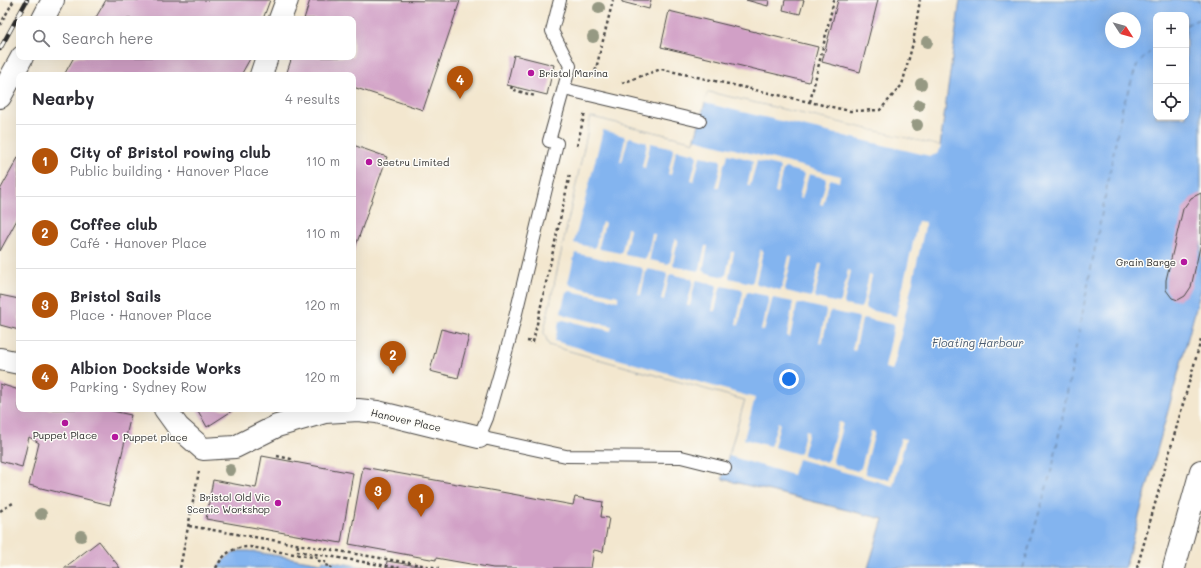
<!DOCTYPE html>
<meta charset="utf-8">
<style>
:root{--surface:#fff;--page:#f7f7f7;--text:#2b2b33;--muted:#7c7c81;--line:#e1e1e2;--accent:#b45309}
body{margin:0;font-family:Mali,sans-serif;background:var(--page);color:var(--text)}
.controls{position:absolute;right:12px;top:12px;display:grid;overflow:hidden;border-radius:8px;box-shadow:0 4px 16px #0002}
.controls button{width:36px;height:36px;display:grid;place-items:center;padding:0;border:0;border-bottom:1px solid var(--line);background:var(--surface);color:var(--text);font:20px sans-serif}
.compass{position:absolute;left:1105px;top:12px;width:36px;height:36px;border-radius:50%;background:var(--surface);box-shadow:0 4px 16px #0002;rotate:126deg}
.you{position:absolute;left:789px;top:379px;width:14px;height:14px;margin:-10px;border:3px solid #fff;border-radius:50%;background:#1a73e8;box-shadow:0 0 0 6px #1a73e833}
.badge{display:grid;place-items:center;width:26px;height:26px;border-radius:50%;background:var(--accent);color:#fff;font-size:13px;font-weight:700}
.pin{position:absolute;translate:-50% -33px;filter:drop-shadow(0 1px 2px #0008)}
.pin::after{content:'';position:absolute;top:21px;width:14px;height:12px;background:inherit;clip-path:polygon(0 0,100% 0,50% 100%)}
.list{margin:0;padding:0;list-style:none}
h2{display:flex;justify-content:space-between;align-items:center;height:52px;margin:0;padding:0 16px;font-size:17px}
h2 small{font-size:13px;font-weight:400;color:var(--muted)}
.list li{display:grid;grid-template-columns:26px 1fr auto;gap:12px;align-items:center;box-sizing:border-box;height:72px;padding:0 16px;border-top:1px solid var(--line)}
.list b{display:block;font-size:15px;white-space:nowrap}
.list p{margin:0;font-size:13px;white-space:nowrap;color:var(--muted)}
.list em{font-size:13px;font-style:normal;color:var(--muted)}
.icon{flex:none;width:22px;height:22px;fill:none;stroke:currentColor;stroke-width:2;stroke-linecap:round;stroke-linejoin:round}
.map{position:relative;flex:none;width:1201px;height:568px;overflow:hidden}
.search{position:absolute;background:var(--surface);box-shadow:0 4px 16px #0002;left:16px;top:16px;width:340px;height:44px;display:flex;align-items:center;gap:10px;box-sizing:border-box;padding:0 14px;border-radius:8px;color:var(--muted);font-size:15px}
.panel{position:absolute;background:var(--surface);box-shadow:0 4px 16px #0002;left:16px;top:72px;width:340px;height:340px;border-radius:8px}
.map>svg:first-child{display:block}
</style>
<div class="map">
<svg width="1201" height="568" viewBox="0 0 1201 568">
<rect width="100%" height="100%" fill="#fdfcf7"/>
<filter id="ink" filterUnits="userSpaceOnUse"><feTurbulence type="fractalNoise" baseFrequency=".025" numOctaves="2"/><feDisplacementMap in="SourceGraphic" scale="8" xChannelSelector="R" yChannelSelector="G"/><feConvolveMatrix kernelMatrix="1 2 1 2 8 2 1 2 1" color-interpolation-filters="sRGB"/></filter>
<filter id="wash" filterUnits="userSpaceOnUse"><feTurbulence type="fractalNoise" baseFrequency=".012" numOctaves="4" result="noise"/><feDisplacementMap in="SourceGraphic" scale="16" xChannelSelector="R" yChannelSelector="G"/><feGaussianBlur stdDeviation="0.9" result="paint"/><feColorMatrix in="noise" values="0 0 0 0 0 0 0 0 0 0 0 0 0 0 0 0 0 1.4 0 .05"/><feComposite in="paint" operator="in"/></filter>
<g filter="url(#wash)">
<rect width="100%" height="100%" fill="#f3e7cf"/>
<g fill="#83b4ef" stroke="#57708d" fill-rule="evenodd">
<path d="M960,0h241v290l-76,278h-257l15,-49 -161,-40 23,-79 -196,-55 -5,-13 47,-215 103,25 14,-50 232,54zM1156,15h30v102h-30zM1111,18h24v24h-24z"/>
<path d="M239,551h10l73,12 1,-3 46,8h-151c5,-9 11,-13 21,-17z"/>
</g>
<g fill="#f3e7cf">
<path d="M708,92l233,54 -4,8 -7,2 -226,-53z"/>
<path d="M591,117l103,25 1,-3 145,37 -1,6 -8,-3 -2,3 -6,23 -3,-1 6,-23 -1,-3 -16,-4 -7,25 -3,-1 5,-23 -1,-2 -18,-5 -2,2 -6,23h-2l5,-24 -1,-3 -22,-5 -7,25h-3l6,-24 -1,-2 -24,-6 -2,8 -2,2 -5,23h-3l5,-24 -1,-3 -19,-4 -1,1 -6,24 -3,-1 6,-23 -1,-3 -18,-4 -2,1 -5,24 -3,-1 5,-23v-3l-22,-5 -1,2 -5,23 -3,-1 5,-23 -1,-2 -16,-5 -2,2 -6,23h-2l5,-23 -1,-3 -21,-6 -29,113 21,5 7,-26 3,1 -6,23 1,3 20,4 2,-2 5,-23 3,1 -5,23v3l20,4 2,-2 5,-23h3l-5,23v3l18,4 2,-2 5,-23 3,1 -5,23 1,3 24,5 2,-2 5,-23h3l-5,24 1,2 20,5 2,-2 5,-23h3l-5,24v2l22,5 2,-2 7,-31 3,1 -7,31 1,2 23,6 2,-2 7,-32 3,1 -7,31 1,3 24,6 2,-2 7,-31h3l-7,31 1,3 23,5 2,-2 7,-31 3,1 -7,31 1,3 15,3 2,-2 7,-31 3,1 -7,30 1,3 30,7 22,-95 8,1 -33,148 -8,-2 9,-43 -30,-7 -2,2 -7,31 -3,-1 7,-31 -1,-2 -27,-6 -2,2 -7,31 -3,-1 7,-31 -1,-3 -26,-6 -2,2 -7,32 -3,-1 6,-34 -20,-4 -1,2 -8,31 -3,-1 8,-31 -1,-3 -20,-4 -2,2 -7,31 -3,-1 7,-31 -1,-3 -20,-4 -2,2 -5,23h-3l5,-24 -1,-2 -19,-5 -2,3 -5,23 -3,-1 6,-23 -1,-3 -21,-5 -2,2 -5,24 -3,-1 6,-23 -1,-3 -18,-4 -2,2 -5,24 -3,-1 5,-23 -1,-3 -67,-15 -7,30 4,3 46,10v5l-48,-10 -4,1 -5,20 4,3 47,11 -1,5 -48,-11 -4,2 -4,19 200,57 -11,41 26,7 1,-2 7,-22 2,1 -6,24 24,7 2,-2 6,-22 3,1 -6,22v2l22,7 3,-3 11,-37 4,1 -10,37 1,4 23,7 4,-3 10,-37 4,1 -10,37 1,5 23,6 12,-42 5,1 -13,47 -95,-27 -5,16 -64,-19 16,-56 -196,-55 -5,-13z"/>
</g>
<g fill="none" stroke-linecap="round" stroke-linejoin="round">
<g stroke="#4a5b70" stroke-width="1" stroke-dasharray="5 4" stroke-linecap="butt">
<path d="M1196,0l5,3"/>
<path d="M1186,25l15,-7"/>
<path d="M1023,568l30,-103 69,-356 15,-44 19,-19"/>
</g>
</g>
<g id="blocks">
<g fill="#d1a0c6">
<path d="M106,0h164l-7,19h-168z"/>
<path d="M310,0l150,1 -37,109 -70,-23v-12h-67l6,-18h61v-38h-49z"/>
<path d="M622,0h29l-2,9 -27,-7z"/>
<path d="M746,0h23l-1,6z"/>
<path d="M785,0h19l-4,14 -17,-4z"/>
<path d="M838,0h40l-18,72 -38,-10z"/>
<path d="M669,11l149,36 -9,35 -148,-35z"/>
<path d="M514,55l40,10 -7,30 -40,-10z"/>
<path d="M74,57h177l-10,18h-177z"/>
<path d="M353,145l34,12 -34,97z"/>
<path d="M19,156v60l-19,35v-61z"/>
<path d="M1201,193v50l-10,44 -6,9 -7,4 -6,-2 -6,-8v-10l17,-71 8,-11z"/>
<path d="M0,295l19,4v31l-19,-5z"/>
<path d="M441,329l28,7 -11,42 -28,-7z"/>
<path d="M0,384l19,6v19h84l28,6 -21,90 -81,-20 10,-42 -10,-6 -7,30 -22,-6z"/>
<path d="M197,409h38l-28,18z"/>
<path d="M262,456l91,17 -12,70 -135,-24 7,-39 43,8z"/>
<path d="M363,467l210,38 2,-8 28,5 -2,15 8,1 -6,34 -9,-2 -3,18h-98l-57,-10v2l-87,-16z"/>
<path d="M99,541l21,27h-56z"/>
<path d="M387,561l37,6v1h-38z"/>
</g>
</g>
</g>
<g filter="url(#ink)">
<use href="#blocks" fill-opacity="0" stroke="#494744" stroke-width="1"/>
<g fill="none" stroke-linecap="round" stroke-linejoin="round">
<defs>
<g id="lane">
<path d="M560,0l-8,31 18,35 -21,75 8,2 -47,195 -23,80 -8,19 87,19 115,1 44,11"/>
<path d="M564,89l136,32"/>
</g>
<g id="street">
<path d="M280,19l7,-19"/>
<path d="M261,75l6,-18"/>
<path d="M0,359l19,4"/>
<path d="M165,409l13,18 25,22 32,-2 42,-21 48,-14 33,-2 19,2 102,25"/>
</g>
<g id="secondary">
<path d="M43,19l10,-19"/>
<path d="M0,97l22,-40"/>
</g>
<path id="primary" d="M1174,568l27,-97"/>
</defs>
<use href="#lane" stroke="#494744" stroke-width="14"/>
<use href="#street" stroke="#494744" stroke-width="24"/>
<use href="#secondary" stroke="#494744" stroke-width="24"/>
<use href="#primary" stroke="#494744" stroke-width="24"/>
<g stroke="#494744" stroke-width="2.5" stroke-dasharray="3 3" stroke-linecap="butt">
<path d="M0,25l14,-25"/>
<path d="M594,77l19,-77"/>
<path d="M622,83l39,-14 189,42 30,-1 22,-25 11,-42 7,-43"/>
<path d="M512,86l-1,3 24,7"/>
<path d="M810,102l24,-102"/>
<path d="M577,146l8,-34"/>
<path d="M527,341l6,1 37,-168"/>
<path d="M277,456l14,3v2"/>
<path d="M0,511l13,-8"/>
<path d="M189,526l250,42"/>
<path d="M298,545l-1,6 103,17"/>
<path d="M180,568l19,-97"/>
<path d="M216,568c8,-15 17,-21 34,-21l69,11v3l6,1 -1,3 7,1 -1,2"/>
<path d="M1137,568l64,-228"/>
</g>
<use href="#lane" stroke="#fff" stroke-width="12"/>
<use href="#street" stroke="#fff" stroke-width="22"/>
<use href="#secondary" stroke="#fff" stroke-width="22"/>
<use href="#primary" stroke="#fff" stroke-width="22"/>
<defs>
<path id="rail" d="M0,49l27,-49"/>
</defs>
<use href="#rail" stroke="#2b2b2b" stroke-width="4.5"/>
<use href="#rail" stroke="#fdfcf7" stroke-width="3" stroke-dasharray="9" stroke-linecap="butt"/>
</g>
<g fill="#969983">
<circle cx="599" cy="8" r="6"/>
<circle cx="593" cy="37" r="6"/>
<circle cx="927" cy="42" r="6"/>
<circle cx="921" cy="84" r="6"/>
<circle cx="919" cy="105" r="6"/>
<circle cx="917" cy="125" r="6"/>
<circle cx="230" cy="470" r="6"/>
<circle cx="41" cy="514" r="6"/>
<circle cx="81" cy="536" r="6"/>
</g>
</g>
<g fill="#b5179e" stroke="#fdfcf7" stroke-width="1.5">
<circle cx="531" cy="73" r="4"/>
<circle cx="369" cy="162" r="4"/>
<circle cx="1184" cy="262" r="4"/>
<circle cx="65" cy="423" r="4"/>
<circle cx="115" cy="437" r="4"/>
<circle cx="278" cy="503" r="4"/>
</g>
<g text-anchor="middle" stroke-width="3" stroke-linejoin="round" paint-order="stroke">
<g font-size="10" fill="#2b2b2b" stroke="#fdfcf7" text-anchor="start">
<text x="539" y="77">Bristol Marina</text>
<text x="377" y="166">Seetru Limited</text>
<text x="1176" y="266" text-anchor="end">Grain Barge</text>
<text x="65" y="439" text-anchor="middle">Puppet Place</text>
<text x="123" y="441">Puppet place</text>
<text x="270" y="501" text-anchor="end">Bristol Old Vic<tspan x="270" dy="12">Scenic Workshop</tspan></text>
</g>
<g font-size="10" fill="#2b2b2b" stroke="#fdfcf7">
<text transform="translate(406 420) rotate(13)" y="4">Hanover Place</text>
</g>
<g font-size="11" font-style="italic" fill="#4a5b70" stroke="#fdfcf7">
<text x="978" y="347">Floating Harbour</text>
</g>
</g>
</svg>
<div class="controls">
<button>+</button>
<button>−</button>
<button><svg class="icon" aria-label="locate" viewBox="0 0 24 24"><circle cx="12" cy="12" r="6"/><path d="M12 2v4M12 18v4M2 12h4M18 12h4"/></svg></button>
</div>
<svg class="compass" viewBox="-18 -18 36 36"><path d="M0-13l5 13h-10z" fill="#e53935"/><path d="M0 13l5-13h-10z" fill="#7c7c81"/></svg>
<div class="you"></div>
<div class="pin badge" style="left:421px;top:517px">1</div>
<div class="pin badge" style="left:393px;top:374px">2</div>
<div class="pin badge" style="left:378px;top:510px">3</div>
<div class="pin badge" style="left:460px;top:99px">4</div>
<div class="search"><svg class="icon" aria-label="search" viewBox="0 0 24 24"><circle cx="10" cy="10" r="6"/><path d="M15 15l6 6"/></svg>Search here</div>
<section class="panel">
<h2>Nearby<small>4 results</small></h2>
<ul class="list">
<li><span class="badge">1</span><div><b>City of Bristol rowing club</b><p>Public building · Hanover Place</p></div><em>110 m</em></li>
<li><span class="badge">2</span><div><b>Coffee club</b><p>Café · Hanover Place</p></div><em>110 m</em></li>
<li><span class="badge">3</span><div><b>Bristol Sails</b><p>Place · Hanover Place</p></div><em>120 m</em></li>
<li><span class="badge">4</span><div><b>Albion Dockside Works</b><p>Parking · Sydney Row</p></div><em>120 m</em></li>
</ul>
</section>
</div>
